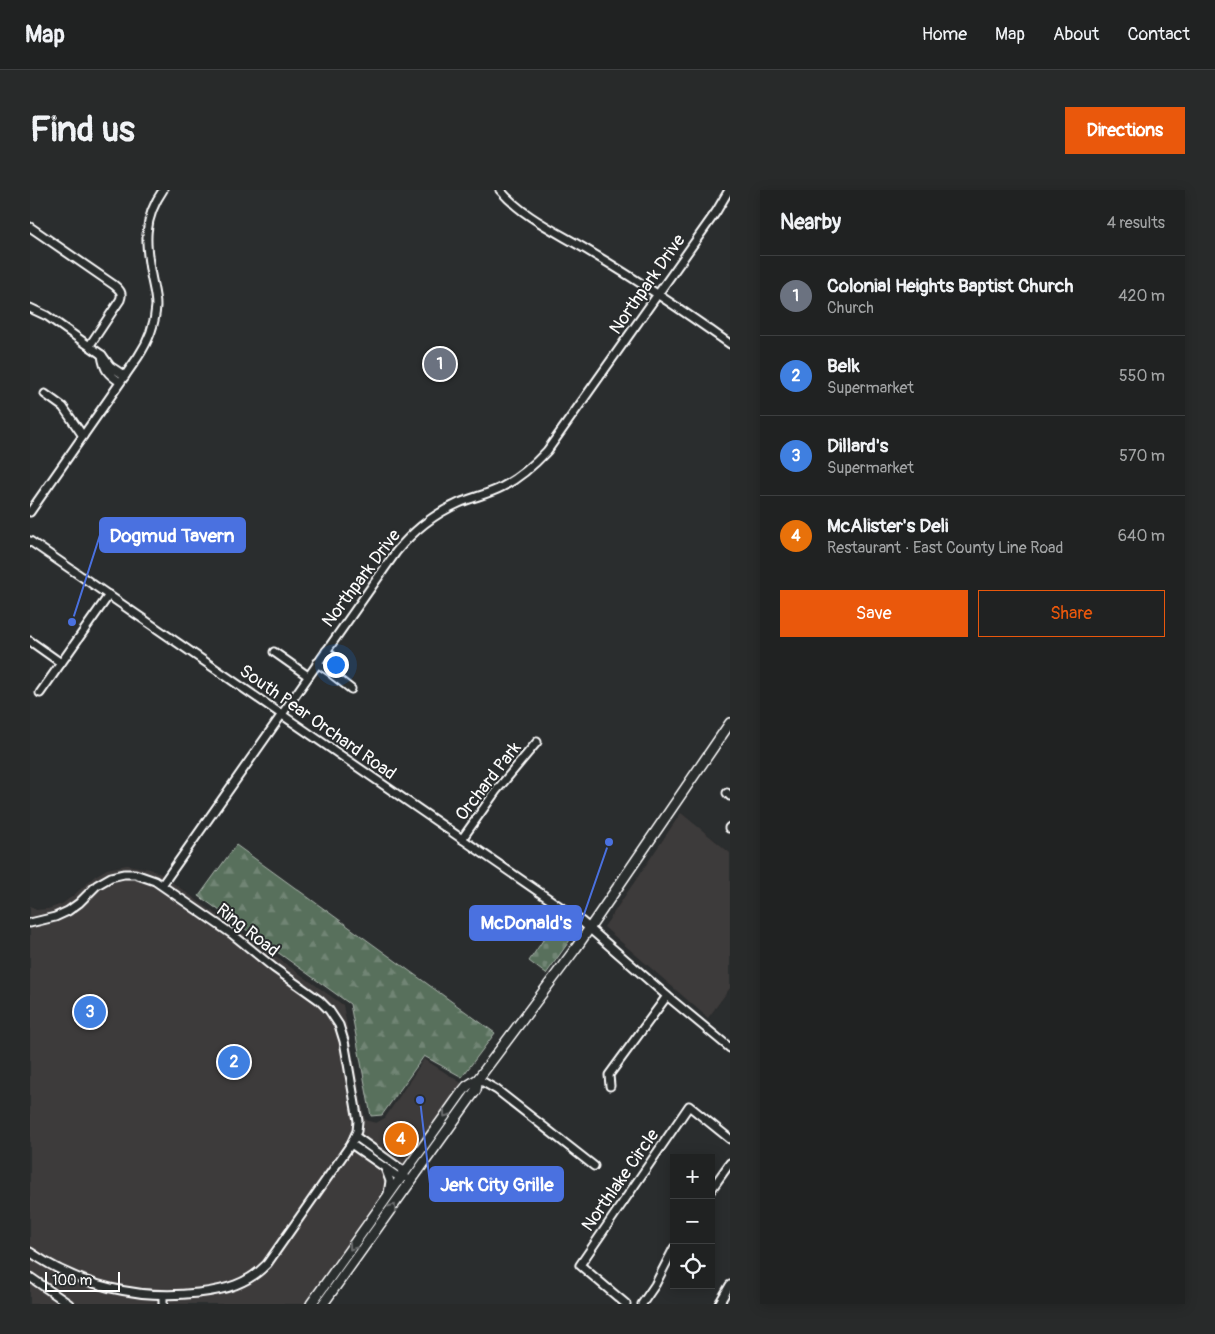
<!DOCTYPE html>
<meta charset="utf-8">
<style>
:root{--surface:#202222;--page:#282a2a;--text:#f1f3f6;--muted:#a2a4a5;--line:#3d3f40;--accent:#ea580c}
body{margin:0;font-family:Pangolin,sans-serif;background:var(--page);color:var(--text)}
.controls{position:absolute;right:15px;bottom:15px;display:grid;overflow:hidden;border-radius:0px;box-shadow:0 2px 12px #0003}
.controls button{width:45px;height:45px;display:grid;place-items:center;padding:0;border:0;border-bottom:1px solid var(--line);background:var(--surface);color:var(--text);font:25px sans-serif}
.scale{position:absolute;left:15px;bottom:12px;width:75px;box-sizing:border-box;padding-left:5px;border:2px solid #fff;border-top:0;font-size:14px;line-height:18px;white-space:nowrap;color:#fff;-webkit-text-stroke:4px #2a2d2e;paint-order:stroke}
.you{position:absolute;left:305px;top:474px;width:18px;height:18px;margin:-12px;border:4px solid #fff;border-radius:50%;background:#1a73e8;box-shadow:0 0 0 8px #1a73e833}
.badge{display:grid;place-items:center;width:32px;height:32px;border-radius:50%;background:var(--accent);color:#fff;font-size:16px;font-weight:700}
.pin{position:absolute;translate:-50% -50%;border:2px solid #fff;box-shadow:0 1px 5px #0006}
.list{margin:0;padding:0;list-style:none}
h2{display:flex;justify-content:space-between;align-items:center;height:65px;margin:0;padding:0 20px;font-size:21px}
h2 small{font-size:16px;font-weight:400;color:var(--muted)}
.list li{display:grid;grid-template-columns:32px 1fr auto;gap:15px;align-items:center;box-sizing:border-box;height:80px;padding:0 20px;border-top:1px solid var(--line)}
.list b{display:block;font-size:19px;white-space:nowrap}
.list p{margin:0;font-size:16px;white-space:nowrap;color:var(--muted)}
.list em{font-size:16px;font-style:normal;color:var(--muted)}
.actions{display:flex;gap:10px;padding:15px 20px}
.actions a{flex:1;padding:11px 0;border:1px solid var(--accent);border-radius:0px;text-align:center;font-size:18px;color:var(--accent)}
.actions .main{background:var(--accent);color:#fff}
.icon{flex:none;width:28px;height:28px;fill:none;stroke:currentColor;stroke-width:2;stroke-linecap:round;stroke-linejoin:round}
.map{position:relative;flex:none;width:700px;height:1114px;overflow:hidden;border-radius:0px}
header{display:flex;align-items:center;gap:30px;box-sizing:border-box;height:70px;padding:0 25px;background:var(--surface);border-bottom:1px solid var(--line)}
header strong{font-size:24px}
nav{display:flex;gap:28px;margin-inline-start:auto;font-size:18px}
.intro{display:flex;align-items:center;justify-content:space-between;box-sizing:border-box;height:120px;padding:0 30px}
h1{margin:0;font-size:35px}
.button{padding:12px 22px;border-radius:0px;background:var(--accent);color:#fff;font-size:18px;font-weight:700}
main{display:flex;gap:30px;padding:0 30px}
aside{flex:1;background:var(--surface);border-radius:0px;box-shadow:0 2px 12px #0003}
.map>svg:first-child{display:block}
</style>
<header>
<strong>Map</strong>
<nav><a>Home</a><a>Map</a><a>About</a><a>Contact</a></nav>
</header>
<div class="intro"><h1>Find us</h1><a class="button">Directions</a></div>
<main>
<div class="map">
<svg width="700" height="1114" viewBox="0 0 700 1114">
<defs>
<pattern id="forest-firs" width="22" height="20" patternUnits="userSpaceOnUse" patternTransform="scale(1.25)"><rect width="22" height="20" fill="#586f5c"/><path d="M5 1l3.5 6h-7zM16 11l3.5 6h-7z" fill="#718574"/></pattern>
<pattern id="cemetery-stones" width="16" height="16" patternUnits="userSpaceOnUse" patternTransform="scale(1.25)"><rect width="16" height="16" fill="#586f5c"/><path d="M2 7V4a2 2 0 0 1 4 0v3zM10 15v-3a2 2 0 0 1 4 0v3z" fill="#718574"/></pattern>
</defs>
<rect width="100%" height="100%" fill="#2a2d2e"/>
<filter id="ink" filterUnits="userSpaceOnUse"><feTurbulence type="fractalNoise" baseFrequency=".02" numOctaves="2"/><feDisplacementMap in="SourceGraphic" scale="10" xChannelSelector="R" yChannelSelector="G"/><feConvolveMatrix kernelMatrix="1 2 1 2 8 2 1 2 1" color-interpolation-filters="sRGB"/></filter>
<g filter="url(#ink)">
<g fill="#3e3a3a">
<path d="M651,623l49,40v135l-22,30 -104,-91z"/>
<path d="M97,675l23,4 9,4 184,132 22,114 3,2 8,2 9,-5 39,-59 39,25 -61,82 -96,138h-229l-47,-33v-365l6,4 12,-1 14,-5 11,-8 22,-20 12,-7z"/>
<path d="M0,1093l29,21h-29z"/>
</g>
<path fill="url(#forest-firs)" stroke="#acb7ae" d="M206,655l259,188 -33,44 -38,-21 -42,59 -11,1 -21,-112 -151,-108z"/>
<path fill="url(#cemetery-stones)" stroke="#acb7ae" d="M528,728l17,11v4l-29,41 -17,-13z"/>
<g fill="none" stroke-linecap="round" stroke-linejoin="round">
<defs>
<g id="minor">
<path d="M470,0c25,29 60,43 92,63 47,28 93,59 138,91"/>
<path d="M0,37l84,58c6,5 9,8 6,15l-30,45"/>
<path d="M0,118l17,8 55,39"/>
<path d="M90,192c-12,-8 -16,-12 -18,-27l8,11 15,10"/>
<path d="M15,204l18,13 20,29"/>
<path d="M0,322l108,-155c10,-15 17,-32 18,-51 0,-10 -3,-20 -5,-31 -6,-32 -8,-56 12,-85"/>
<path d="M0,351l551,380 86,75 63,52"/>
<path d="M0,451l31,22"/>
<path d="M296,461l11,9v5l-5,8"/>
<path d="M244,462l34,24"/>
<path d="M287,473l15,10 1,2 18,14"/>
<path d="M10,503l69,-98"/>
<path d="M697,603l3,3"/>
<path d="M699,638l1,-1"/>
<path d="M432,649l34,-48 41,-49"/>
<path d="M132,695l234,-333c17,-21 38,-38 63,-49 14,-6 30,-9 43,-16 17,-9 32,-22 45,-36l169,-239 13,-22"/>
<path d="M0,733l25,-6 13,-6 11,-8 18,-18 14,-8 13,-3h11l20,7 77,53 42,34 45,32 10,10 10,15 5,16 14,80 -1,10 -6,13 -84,120c-19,20 -42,26 -69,29 -59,7 -119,-7 -168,-41"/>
<path d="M448,889l19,11 97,76"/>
<path d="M580,896l-1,-11 58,-79"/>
<path d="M325,946l46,33 2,7"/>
<path d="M321,954l46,32h6l8,5"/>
<path d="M355,978l5,13 -2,13"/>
<path d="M681,1000l19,-27"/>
<path d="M0,1087l39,27"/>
<path d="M133,1106v8"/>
<path d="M596,1114l-46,-39 109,-159 41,33"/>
<path d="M612,1114l13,-19 19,-37"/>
<path d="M689,1114l11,-19"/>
</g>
<g id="major">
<path d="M281,1114l151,-212 5,-6 11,-7 98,-131 154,-225"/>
<path d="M293,1114l153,-214 2,-11"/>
</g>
</defs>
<use href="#minor" stroke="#fff" stroke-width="11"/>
<use href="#major" stroke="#fff" stroke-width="12"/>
<use href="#minor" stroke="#2a2d2e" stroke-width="7"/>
<use href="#major" stroke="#2a2d2e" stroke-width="9"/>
</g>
<defs><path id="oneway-chevron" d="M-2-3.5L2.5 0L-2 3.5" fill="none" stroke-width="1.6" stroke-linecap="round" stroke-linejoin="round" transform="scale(1.25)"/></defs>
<g stroke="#6a6c6d">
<use href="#oneway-chevron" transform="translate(416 924) rotate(126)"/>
<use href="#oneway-chevron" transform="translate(363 1017) rotate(-54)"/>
<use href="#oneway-chevron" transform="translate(322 1057) rotate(126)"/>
</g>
</g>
<g text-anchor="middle" stroke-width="4" stroke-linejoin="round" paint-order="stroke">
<g font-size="18" fill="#fff" stroke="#2a2d2e">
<text transform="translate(617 94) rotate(-55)" y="6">Northpark Drive</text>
<text transform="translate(331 388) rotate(-53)" y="6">Northpark Drive</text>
<text transform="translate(288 532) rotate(35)" y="6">South Pear Orchard Road</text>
<text transform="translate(458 591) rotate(-52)" y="6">Orchard Park</text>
<text transform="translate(218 740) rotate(38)" y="6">Ring Road</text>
<text transform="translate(590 990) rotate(-55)" y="6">Northlake Circle</text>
</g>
</g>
<path fill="none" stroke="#4a71e0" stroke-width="2" d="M42 432L70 345M579 652L551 733M390 910L400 994"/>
<g fill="#4a71e0" stroke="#2a2d2e" stroke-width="2">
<circle cx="42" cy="432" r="5"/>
<circle cx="579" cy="652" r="5"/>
<circle cx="390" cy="910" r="5"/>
</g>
<g fill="#4a71e0" stroke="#4a71e0" stroke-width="2">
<rect x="70" y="328" width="145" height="34" rx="5"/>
<rect x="440" y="716" width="111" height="34" rx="5"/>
<rect x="400" y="977" width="133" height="34" rx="5"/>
</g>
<g font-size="19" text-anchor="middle" font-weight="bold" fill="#fff">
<text x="142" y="352">Dogmud Tavern</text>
<text x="496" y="739">McDonald's</text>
<text x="467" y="1001">Jerk City Grille</text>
</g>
</svg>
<div class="controls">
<button>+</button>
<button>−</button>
<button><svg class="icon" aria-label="locate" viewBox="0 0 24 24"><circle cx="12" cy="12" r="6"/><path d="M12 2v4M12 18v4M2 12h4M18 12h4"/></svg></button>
</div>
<div class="scale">100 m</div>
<div class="you"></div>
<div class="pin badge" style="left:410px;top:174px;background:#6b7280">1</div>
<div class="pin badge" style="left:204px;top:872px;background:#3f7fe0">2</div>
<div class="pin badge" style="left:60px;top:822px;background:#3f7fe0">3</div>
<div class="pin badge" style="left:371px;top:949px;background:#e8710a">4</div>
</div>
<aside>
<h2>Nearby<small>4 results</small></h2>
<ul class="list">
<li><span class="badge" style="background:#6b7280">1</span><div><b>Colonial Heights Baptist Church</b><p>Church</p></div><em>420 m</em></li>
<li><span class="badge" style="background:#3f7fe0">2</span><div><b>Belk</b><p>Supermarket</p></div><em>550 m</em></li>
<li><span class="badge" style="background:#3f7fe0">3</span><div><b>Dillard's</b><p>Supermarket</p></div><em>570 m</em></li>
<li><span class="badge" style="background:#e8710a">4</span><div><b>McAlister's Deli</b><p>Restaurant · East County Line Road</p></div><em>640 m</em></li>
</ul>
<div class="actions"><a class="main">Save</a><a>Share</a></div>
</aside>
</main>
